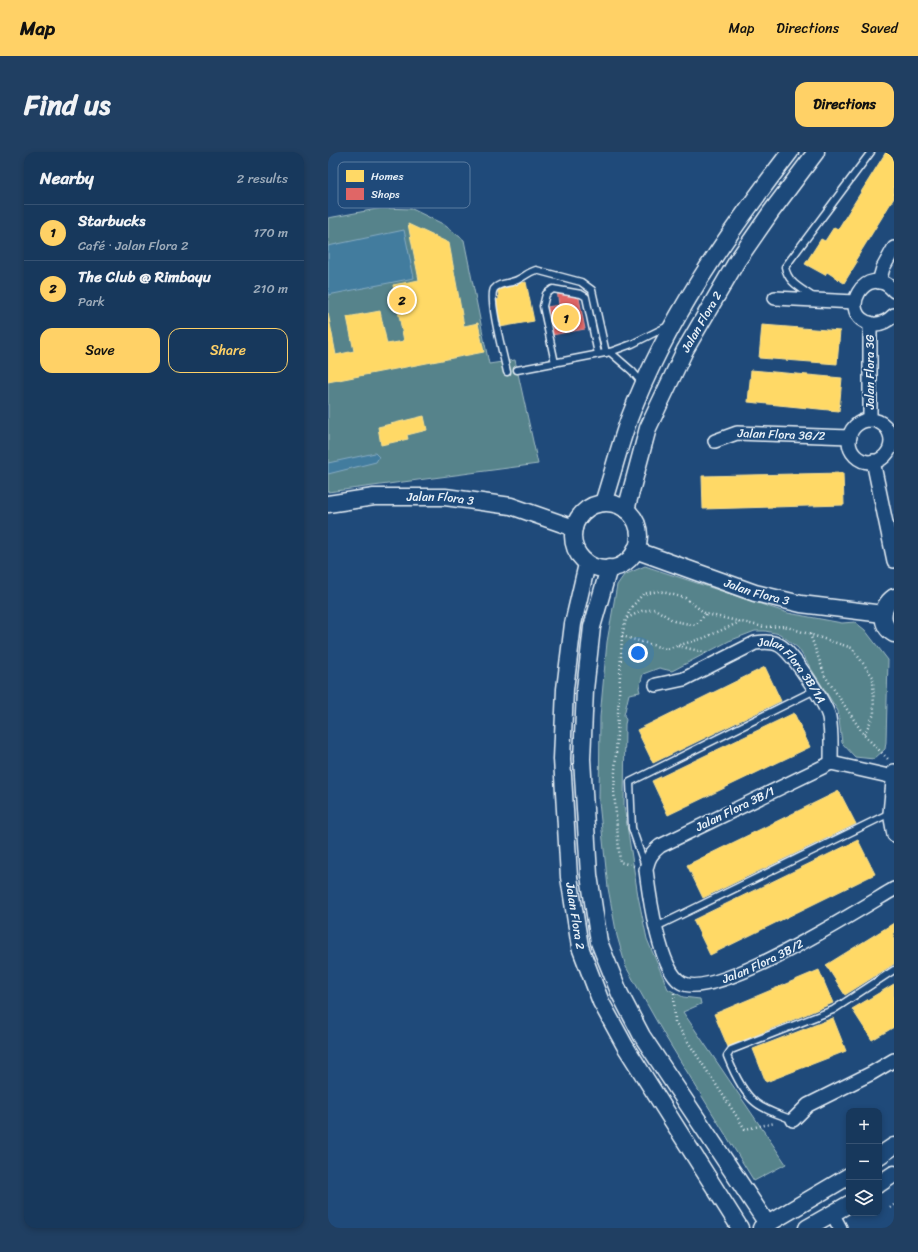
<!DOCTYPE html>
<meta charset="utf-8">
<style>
:root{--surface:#17385c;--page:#203f62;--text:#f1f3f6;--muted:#9eacbb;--line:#365272;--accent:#ffd166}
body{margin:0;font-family:Sriracha,sans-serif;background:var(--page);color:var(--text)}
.controls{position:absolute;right:12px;bottom:12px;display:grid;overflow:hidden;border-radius:8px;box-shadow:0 2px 6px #0003}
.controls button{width:36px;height:36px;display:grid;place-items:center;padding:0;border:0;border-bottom:1px solid var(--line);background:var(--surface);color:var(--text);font:20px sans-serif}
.you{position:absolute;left:310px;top:501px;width:14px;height:14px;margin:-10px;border:3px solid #fff;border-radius:50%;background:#1a73e8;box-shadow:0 0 0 6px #1a73e833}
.badge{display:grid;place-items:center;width:26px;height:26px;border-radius:50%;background:var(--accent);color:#111;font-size:13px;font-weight:700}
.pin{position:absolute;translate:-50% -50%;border:2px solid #fff;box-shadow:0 1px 4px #0006}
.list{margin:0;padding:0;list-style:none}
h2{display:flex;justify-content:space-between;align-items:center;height:52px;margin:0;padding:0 16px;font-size:17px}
h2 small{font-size:13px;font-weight:400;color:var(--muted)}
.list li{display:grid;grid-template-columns:26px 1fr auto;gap:12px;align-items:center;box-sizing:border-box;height:56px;padding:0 16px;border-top:1px solid var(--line)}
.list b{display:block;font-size:15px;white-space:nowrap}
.list p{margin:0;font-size:13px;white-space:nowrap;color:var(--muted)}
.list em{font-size:13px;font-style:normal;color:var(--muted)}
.actions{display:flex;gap:8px;padding:12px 16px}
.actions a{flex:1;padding:9px 0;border:1px solid var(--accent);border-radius:12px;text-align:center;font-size:14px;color:var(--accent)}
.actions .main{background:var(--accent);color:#111}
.icon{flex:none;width:22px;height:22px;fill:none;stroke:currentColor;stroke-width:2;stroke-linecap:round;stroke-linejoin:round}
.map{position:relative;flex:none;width:566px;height:1076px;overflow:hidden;border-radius:12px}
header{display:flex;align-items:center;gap:24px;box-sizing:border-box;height:56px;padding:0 20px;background:var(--accent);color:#111}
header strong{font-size:19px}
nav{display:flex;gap:22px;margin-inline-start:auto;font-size:14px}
.intro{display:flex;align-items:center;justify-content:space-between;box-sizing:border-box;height:96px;padding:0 24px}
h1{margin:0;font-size:28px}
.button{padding:10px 18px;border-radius:12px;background:var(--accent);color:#111;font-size:14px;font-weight:700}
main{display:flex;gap:24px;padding:0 24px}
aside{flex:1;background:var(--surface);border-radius:12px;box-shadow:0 2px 6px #0003}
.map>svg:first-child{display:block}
</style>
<header>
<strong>Map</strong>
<nav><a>Map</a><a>Directions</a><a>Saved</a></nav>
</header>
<div class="intro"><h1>Find us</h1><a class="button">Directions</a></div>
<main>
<aside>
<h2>Nearby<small>2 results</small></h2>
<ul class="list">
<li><span class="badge">1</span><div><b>Starbucks</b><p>Café · Jalan Flora 2</p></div><em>170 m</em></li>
<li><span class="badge">2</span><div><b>The Club @ Rimbayu</b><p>Park</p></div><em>210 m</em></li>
</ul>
<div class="actions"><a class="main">Save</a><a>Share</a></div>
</aside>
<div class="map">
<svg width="566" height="1076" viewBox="0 0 566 1076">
<rect width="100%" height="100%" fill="#1f4a7a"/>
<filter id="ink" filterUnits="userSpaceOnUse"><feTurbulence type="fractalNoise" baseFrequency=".025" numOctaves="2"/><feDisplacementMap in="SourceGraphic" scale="8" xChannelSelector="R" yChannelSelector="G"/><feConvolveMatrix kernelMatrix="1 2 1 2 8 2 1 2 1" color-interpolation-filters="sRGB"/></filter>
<g filter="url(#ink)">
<g fill="#56838b" stroke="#9fbac2">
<path d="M54,56l30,1 31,15 21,16 25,124 26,-4 23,104 -210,28v-274z"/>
<path d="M317,414l143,47 54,10 13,-1 10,8 23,30 -2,82 -1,7 -11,10 -19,-2 -13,-14 -4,-32 -40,-63 -18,-14 -15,-3h-10l-26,10 -57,30 -13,-3 -16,6 -4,14 1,4 -11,2 -5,21 2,5 -1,4 -1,82 14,90 9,43 21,50 15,8 17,2 1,5 -18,8 103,152 -32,17 -89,-145 -39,-69 -9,-31 -9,-48 -9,-86 1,-85 7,-75 10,-57 7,-10z"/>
</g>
<g fill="#437c9e" stroke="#85abc2">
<path d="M76,78l10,48 -86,17v-49z"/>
<path d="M47,301l4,4 -3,5 -48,12v-11z"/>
</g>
<g fill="#ffd966" stroke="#f8e092">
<path d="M558,0h8v46l-39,63 2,1 -13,21 -17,-11 -2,3 -20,-11 16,-25 4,2 9,-14 4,2z"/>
<path d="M80,72l41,19 15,83 14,-3 6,29 -156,30v-69l8,42 18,-4 -7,-34 33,-6 7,33 17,-3 -11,-56 26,-5z"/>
<path d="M198,130l8,39 -34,6 -5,-27 4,-1 -2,-12z"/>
<path d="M434,173l78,6 -3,33 -78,-6z"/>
<path d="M423,218l91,8 -3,33 -91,-9z"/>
<path d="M96,264l3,14 -20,5 1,4 -27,6 -3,-18z"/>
<path d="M515,321l1,32 -141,4 -1,-33z"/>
<path d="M437,515l16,34 -128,62 -16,-33z"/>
<path d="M466,561l16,34 -142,68 -16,-34z"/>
<path d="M511,639l17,33 -153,74 -16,-33z"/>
<path d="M530,688l17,34 -165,81 -17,-35z"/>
<path d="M566,771v41l-49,31 -19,-30z"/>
<path d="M491,818l14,33 -105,44 -14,-33z"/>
<path d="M566,832v43l-22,13 -20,-31z"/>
<path d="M505,866l13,33 -80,31 -13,-33z"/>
</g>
<path fill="#e06666" stroke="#e29092" d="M229,138l22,8 6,31 -33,6 -5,-28 12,-2z"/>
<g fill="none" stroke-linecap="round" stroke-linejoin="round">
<defs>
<g id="service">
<path d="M485,145c-12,-9 -25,-14 -28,-30l86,-115"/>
<path d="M282,200l22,19 11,13"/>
<path d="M227,211l-12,-57 3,-12 7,-5 28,5 5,3 12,57"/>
<path d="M189,218l93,-18 22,-8 36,-18"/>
<path d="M179,220c-3,-14 -19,-74 -13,-83 5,-7 18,-5 25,-10 6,-3 10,-7 17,-9l45,12 11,8 14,63"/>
<path d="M317,714l-13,-38 -2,-46 185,-92"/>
<path d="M328,775l234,-114"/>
<path d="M465,968c-12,-5 -27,-9 -37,-17 -13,-10 -23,-32 -29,-47l4,-6 102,-40 61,-40"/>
</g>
<g id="minor">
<path d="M551,130l4,-14 11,-20"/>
<path d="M566,139c-28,-32 -59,25 -22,33 9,1 16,-3 22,-9"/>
<path d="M447,146l80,4"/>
<path d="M542,171v97"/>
<circle cx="542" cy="289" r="21"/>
<path id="s1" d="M387,289l22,-8 113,4"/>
<path d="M545,309l21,100"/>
<path id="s2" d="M328,533l28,-6 71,-36c8,-1 17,-2 24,2 13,7 46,57 50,72 3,16 2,30 2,46"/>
<path d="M566,619l-4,42 4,22"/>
<path id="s3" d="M565,625l-62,-14 -171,83c-9,7 -12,13 -14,24 3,24 13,101 36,113 34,18 178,-74 212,-94"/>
<path d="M465,968l15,-15 64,-32 22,-13"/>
<path d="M505,1063l7,13"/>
</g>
<g id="tertiary">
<path d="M275,351c9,-27 16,-56 26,-84 37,-98 98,-185 161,-267"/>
<circle cx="278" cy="384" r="33"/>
<path id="s4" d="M0,352l46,-7h71l66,9 63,22"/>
<path id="s5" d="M298,358l22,-82 37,-78 52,-89 34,-49 45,-60"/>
<path id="s6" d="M307,398l120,43 46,11 82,10"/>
<path id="s7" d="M259,412l-14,60 -8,65 -3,70 7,118 11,70 21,55 24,44 115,182"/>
<path d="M281,416l-17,59 -7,63 -3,69 7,116 10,67 21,52 22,42 126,189"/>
<path d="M566,445c-14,10 -14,29 0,37"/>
<path d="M551,1004l15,-10"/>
<path d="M551,1032l15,-10"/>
<path d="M433,1076l88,-52"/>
<path d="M479,1076l42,-24"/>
</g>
</defs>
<use href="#service" stroke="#e8f1f8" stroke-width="9"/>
<use href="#minor" stroke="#e8f1f8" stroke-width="16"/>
<use href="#tertiary" stroke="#e8f1f8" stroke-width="19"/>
<g stroke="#e8f1f8" stroke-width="2.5" stroke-dasharray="1 3" stroke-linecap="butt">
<path d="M299,466l15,-7 13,-2 19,12 21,4 11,-11"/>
<path d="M482,482l15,42 39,59 25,25"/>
<path d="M294,484l44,13 38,-11 36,-16"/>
<path d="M350,494l30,7"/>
<path d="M306,714l-14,-4 -6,-71 8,-155 4,-17 5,-11 12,-14 16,-3 26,7 21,16 58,13 20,-1 68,22 21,29 1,37 -10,21"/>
<path d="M346,841l1,29 70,107 30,-6"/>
<path d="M562,1056l4,-3"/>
</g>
<use href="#service" stroke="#1f4a7a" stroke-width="6"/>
<use href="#minor" stroke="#1f4a7a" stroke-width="13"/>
<use href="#tertiary" stroke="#1f4a7a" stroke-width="16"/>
</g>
</g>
<g text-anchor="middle" stroke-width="4" stroke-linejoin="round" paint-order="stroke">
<g font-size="12" fill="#e8f1f8" stroke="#1f4a7a">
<text dy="4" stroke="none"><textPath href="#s5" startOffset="204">Jalan Flora 2</textPath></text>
<text transform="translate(542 220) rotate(-90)" y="4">Jalan Flora 3G</text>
<text dy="4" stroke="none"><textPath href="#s1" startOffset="68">Jalan Flora 3G/2</textPath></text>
<text dy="4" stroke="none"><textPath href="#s4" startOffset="113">Jalan Flora 3</textPath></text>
<text dy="4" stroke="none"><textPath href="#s6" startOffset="129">Jalan Flora 3</textPath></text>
<text dy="4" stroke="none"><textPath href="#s2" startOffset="158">Jalan Flora 3B/1A</textPath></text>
<text transform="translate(407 657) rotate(-26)" y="4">Jalan Flora 3B/1</text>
<text dy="4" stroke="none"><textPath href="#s7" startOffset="355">Jalan Flora 2</textPath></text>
<text dy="4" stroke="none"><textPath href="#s3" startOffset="489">Jalan Flora 3B/2</textPath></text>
</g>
</g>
<rect x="10" y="10" width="132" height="46" rx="6" fill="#1f4a7a" stroke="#5b7ca0" stroke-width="1"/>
<rect x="18" y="18" width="18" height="12" fill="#ffd966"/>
<rect x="18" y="36" width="18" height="12" fill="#e06666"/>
<g font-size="11" fill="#e8f1f8">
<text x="43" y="28">Homes</text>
<text x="43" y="46">Shops</text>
</g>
</svg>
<div class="controls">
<button>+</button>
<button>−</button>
<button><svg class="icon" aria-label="layers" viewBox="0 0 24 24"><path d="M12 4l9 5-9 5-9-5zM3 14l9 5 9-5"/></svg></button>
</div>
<div class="you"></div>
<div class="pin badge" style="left:238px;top:166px">1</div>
<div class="pin badge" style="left:74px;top:148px">2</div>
</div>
</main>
